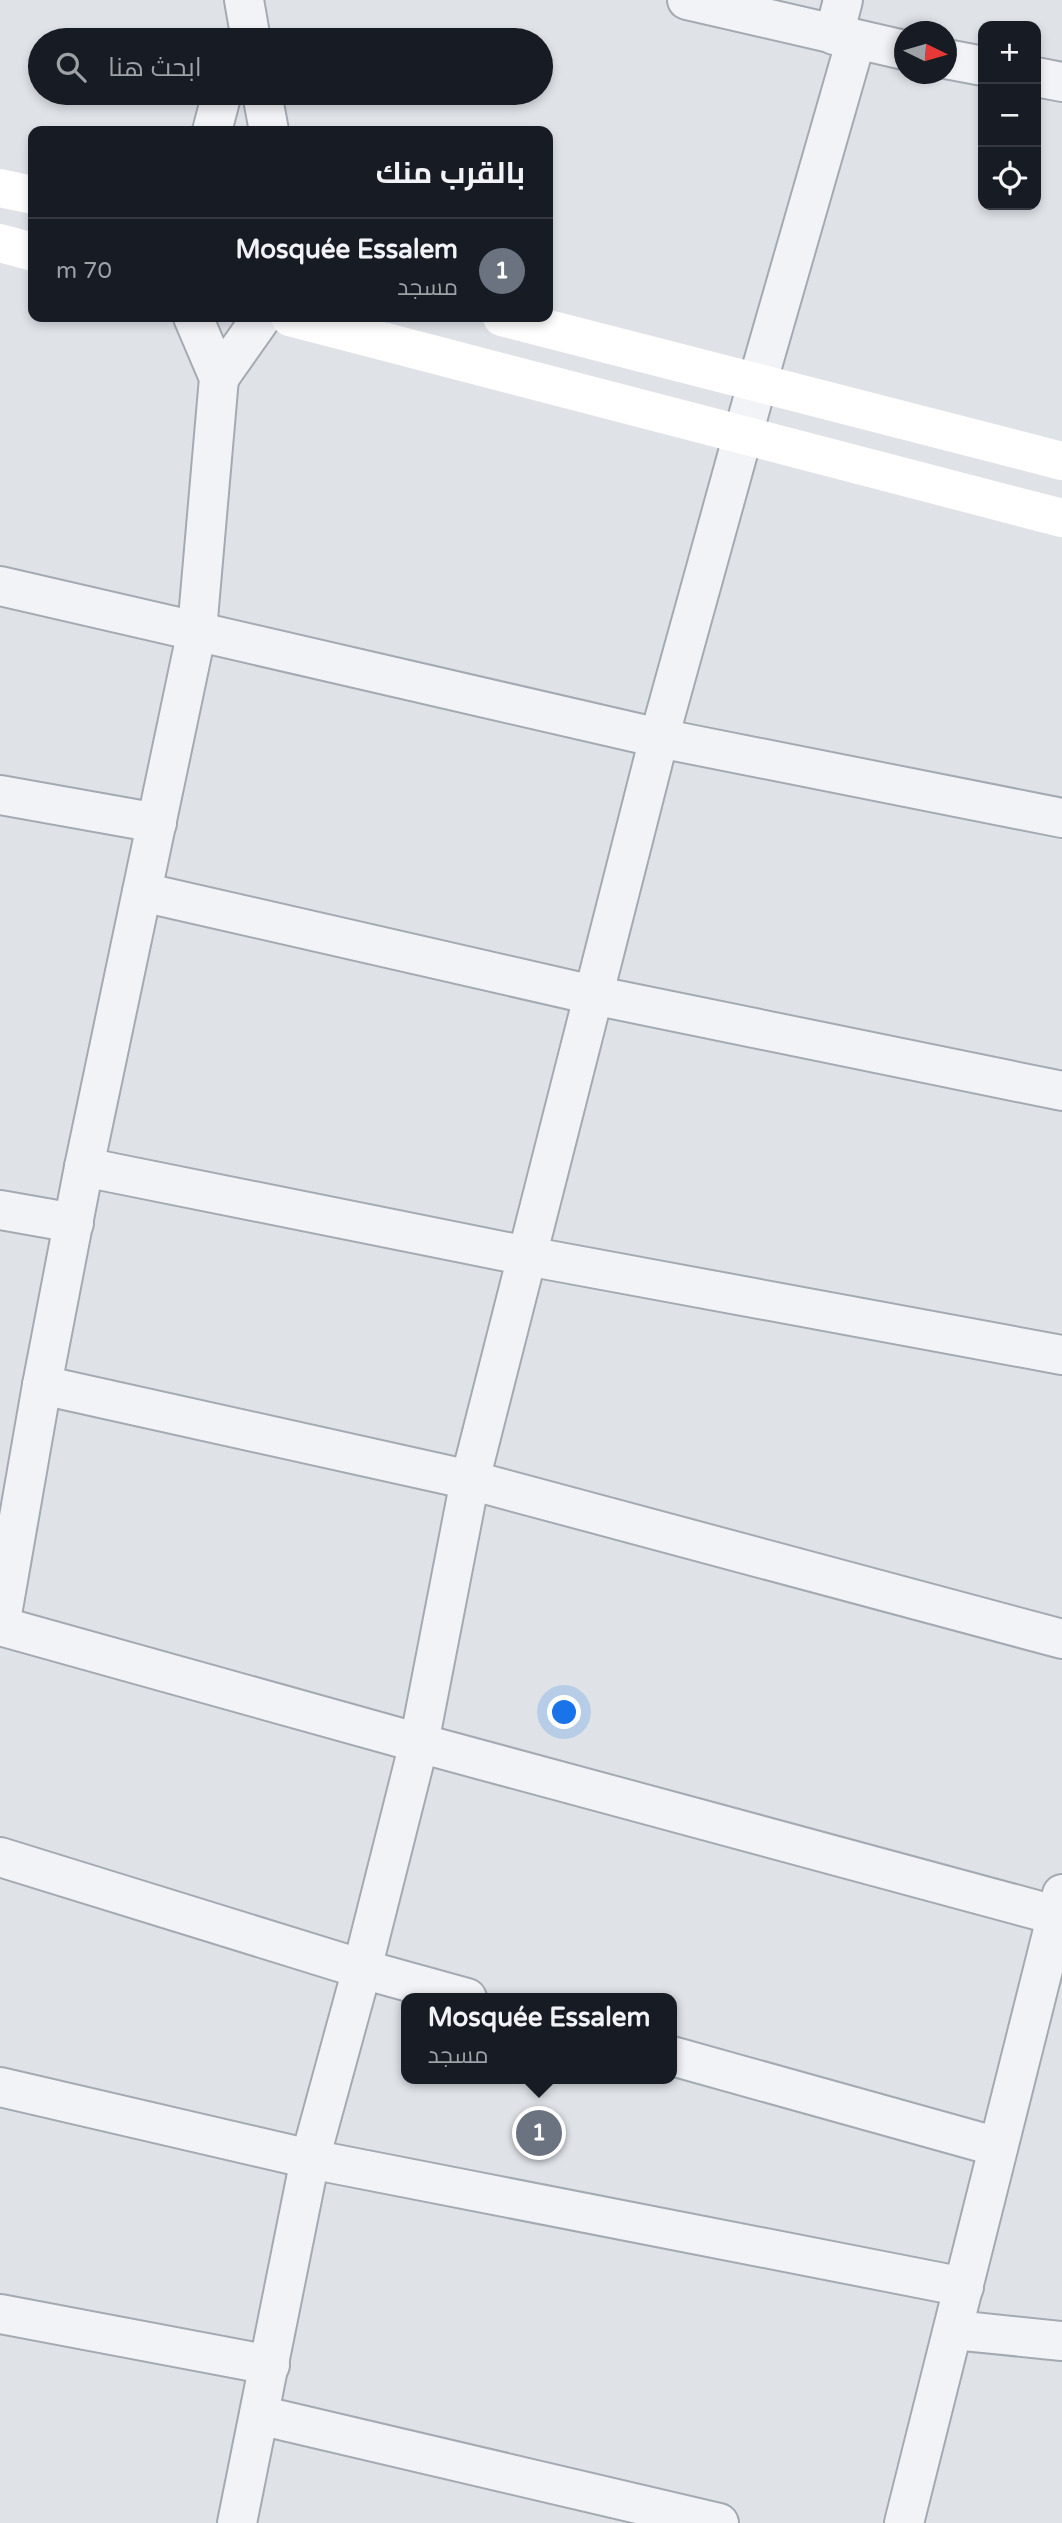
<!DOCTYPE html>
<html lang="ar">
<meta charset="utf-8">
<style>
:root{--surface:#171b24;--page:#20242c;--text:#f1f3f6;--muted:#9ea1a6;--line:#363941;--accent:#ce4459}
body{margin:0;font-family:"Varela Round",Cairo,sans-serif;background:var(--page);color:var(--text);direction:rtl}
.controls{position:absolute;right:21px;top:21px;display:grid;overflow:hidden;border-radius:14px;box-shadow:0 4px 10px #0003}
.controls button{width:63px;height:63px;display:grid;place-items:center;padding:0;border:0;border-bottom:2px solid var(--line);background:var(--surface);color:var(--text);font:35px sans-serif}
.compass{position:absolute;left:894px;top:21px;width:63px;height:63px;border-radius:50%;background:var(--surface);box-shadow:0 4px 10px #0003;rotate:95deg}
.you{position:absolute;left:565px;top:1713px;width:24px;height:24px;margin:-18px;border:5px solid #fff;border-radius:50%;background:#1a73e8;box-shadow:0 0 0 10px #1a73e833}
.badge{display:grid;place-items:center;width:46px;height:46px;border-radius:50%;background:var(--accent);color:#fff;font-size:23px;font-weight:700}
.pin{position:absolute;translate:-50% -50%;border:4px solid #fff;box-shadow:0 2px 7px #0006}
.popup{position:absolute;left:401px;top:1993px;width:276px;height:91px;box-sizing:border-box;display:grid;place-content:center;border-radius:14px;background:var(--surface);filter:drop-shadow(0 2px 5px #0005);font-size:23px;white-space:nowrap;color:var(--muted)}
.popup b{font-size:26px;color:var(--text)}
.popup::after{content:'';position:absolute;left:50%;top:100%;margin-left:-14px;border:14px solid transparent;border-top-color:var(--surface)}
.list{margin:0;padding:0;list-style:none}
h2{display:flex;justify-content:space-between;align-items:center;height:91px;margin:0;padding:0 28px;font-size:30px}
h2 small{font-size:23px;font-weight:400;color:var(--muted)}
.list li{display:grid;grid-template-columns:46px 1fr auto;gap:21px;align-items:center;box-sizing:border-box;height:105px;padding:0 28px;border-top:2px solid var(--line)}
.list b{display:block;font-size:26px;white-space:nowrap}
.list p{margin:0;font-size:23px;white-space:nowrap;color:var(--muted)}
.list em{font-size:23px;font-style:normal;color:var(--muted)}
.icon{flex:none;width:38px;height:38px;fill:none;stroke:currentColor;stroke-width:2;stroke-linecap:round;stroke-linejoin:round}
.map{position:relative;flex:none;width:1062px;height:2523px;overflow:hidden;direction:ltr}
.search{position:absolute;background:var(--surface);box-shadow:0 4px 10px #0003;left:28px;top:28px;width:525px;height:77px;display:flex;align-items:center;gap:18px;box-sizing:border-box;padding:0 24px;border-radius:38px;color:var(--muted);font-size:26px}
.panel{position:absolute;background:var(--surface);box-shadow:0 4px 10px #0003;left:28px;top:126px;width:525px;height:196px;border-radius:14px;direction:rtl}
.map>svg:first-child{display:block}
</style>
<div class="map">
<svg width="1062" height="2523" viewBox="0 0 1062 2523">
<rect width="100%" height="100%" fill="#dfe3e8"/>
<g fill="none" stroke-linecap="round" stroke-linejoin="round">
<defs>
<g id="minor">
<path d="M687,0l217,50"/>
<path d="M834,35l9,-35"/>
<path d="M946,59l37,7"/>
<path d="M1036,77l26,5"/>
<path d="M219,378l43,-61"/>
<path d="M0,586l659,152 403,80"/>
<path d="M0,795l157,28"/>
<path d="M142,892l451,103 469,96"/>
<path d="M84,1167l443,89 535,99"/>
<path d="M0,1210l74,13"/>
<path d="M42,1385l428,95 592,159"/>
<path d="M0,1626l42,-241 42,-218 113,-537 22,-252 -26,-61"/>
<path d="M0,1626l419,117 643,174"/>
<path d="M0,1857l362,112 105,29"/>
<path d="M672,2056l326,91"/>
<path d="M0,2087l310,72 654,128"/>
<path d="M0,2314l270,51"/>
<path d="M954,2330l108,11"/>
<path d="M259,2415l460,108"/>
<path d="M237,2523l73,-364 52,-190 57,-226 51,-263 189,-742 98,-354 99,-344"/>
<path d="M904,2523l158,-629"/>
</g>
<g id="tertiary">
<path d="M244,0l7,40"/>
<path d="M262,93l7,38"/>
<path d="M212,131l10,-38"/>
</g>
</defs>
<use href="#minor" stroke="#a4aab2" stroke-width="42"/>
<use href="#tertiary" stroke="#a4aab2" stroke-width="42"/>
<use href="#minor" stroke="#f2f3f7" stroke-width="38"/>
<use href="#tertiary" stroke="#f2f3f7" stroke-width="38"/>
<g stroke="#fff" stroke-width="38">
<path d="M0,188l33,7"/>
<path d="M0,243l33,9"/>
<path d="M290,317l772,201"/>
<path d="M502,317l560,144"/>
</g>
</g>
</svg>
<div class="controls">
<button>+</button>
<button>−</button>
<button><svg class="icon" aria-label="locate" viewBox="0 0 24 24"><circle cx="12" cy="12" r="6"/><path d="M12 2v4M12 18v4M2 12h4M18 12h4"/></svg></button>
</div>
<svg class="compass" viewBox="-18 -18 36 36"><path d="M0-13l5 13h-10z" fill="#e53935"/><path d="M0 13l5-13h-10z" fill="#9ea1a6"/></svg>
<div class="you"></div>
<div class="pin badge" style="left:539px;top:2133px;background:#6b7280">1</div>
<div class="popup"><b>Mosquée Essalem</b>مسجد</div>
<div class="search"><svg class="icon" aria-label="search" viewBox="0 0 24 24"><circle cx="10" cy="10" r="6"/><path d="M15 15l6 6"/></svg>ابحث هنا</div>
<section class="panel">
<h2>بالقرب منك<small></small></h2>
<ul class="list">
<li><span class="badge" style="background:#6b7280">1</span><div><b>Mosquée Essalem</b><p>مسجد</p></div><em>70 m</em></li>
</ul>
</section>
</div>
